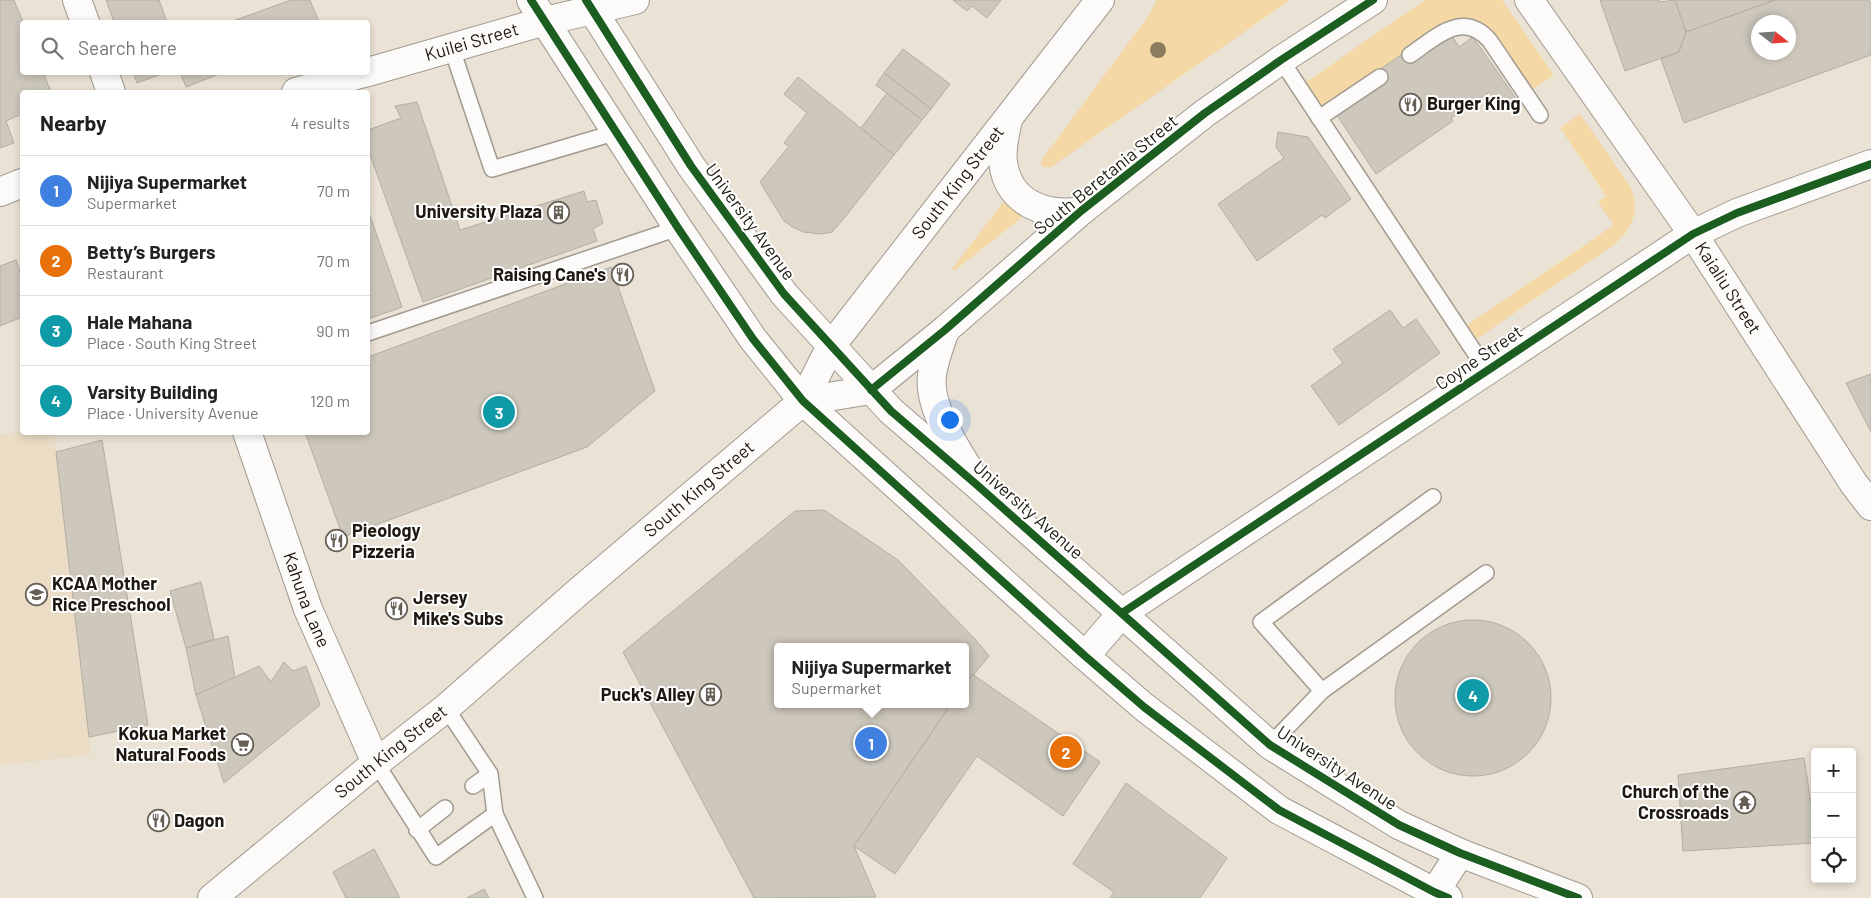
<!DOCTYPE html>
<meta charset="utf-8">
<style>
:root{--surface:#fff;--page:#f2f2f2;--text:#222;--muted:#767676;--line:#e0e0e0;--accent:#0f766e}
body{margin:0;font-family:Barlow,sans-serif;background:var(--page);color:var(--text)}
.controls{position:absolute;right:15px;bottom:15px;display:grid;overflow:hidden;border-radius:5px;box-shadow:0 2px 8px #0003}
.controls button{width:45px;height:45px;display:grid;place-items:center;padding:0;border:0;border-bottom:1px solid var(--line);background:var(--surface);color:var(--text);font:25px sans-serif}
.compass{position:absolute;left:1751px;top:15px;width:45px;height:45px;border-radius:50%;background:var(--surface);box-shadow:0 2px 8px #0003;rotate:107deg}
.you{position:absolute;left:949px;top:419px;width:18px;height:18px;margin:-12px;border:4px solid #fff;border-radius:50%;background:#1a73e8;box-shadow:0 0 0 8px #1a73e833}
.badge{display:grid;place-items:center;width:32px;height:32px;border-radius:50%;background:var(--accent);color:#fff;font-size:16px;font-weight:700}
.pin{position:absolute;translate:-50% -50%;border:2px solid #fff;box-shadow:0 1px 5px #0006}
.popup{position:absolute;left:774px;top:643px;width:195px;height:65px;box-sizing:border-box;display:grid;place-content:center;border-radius:5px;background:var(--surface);filter:drop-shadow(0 1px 4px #0005);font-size:16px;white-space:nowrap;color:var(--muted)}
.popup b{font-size:19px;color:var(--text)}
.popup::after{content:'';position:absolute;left:50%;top:100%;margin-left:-10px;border:10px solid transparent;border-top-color:var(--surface)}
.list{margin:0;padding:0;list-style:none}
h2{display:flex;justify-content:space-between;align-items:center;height:65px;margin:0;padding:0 20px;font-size:21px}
h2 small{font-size:16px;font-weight:400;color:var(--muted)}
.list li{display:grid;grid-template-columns:32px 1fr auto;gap:15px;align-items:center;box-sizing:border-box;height:70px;padding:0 20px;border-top:1px solid var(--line)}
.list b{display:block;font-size:19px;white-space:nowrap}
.list p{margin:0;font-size:16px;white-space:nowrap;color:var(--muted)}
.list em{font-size:16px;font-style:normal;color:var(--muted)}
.icon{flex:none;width:28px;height:28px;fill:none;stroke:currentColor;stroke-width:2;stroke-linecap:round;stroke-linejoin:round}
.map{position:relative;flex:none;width:1871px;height:898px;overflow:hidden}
.search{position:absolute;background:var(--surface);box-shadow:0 2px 8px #0003;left:20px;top:20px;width:350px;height:55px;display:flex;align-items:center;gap:12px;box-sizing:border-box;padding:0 18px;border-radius:5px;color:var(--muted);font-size:19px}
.panel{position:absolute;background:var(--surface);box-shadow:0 2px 8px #0003;left:20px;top:90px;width:350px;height:345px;border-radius:5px}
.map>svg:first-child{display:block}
</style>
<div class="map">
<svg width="1871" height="898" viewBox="0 0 1871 898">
<rect width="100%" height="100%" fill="#eae2d4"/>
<path fill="#ebdcc5" d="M23,432l31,1 37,322 -91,10v-330z"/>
<g fill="#f4d8a5">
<path d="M1157,0h133l-239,167h-8l-2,-3 2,-6 103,-139z"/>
<path d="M1425,0h77l52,75 -28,19 -55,-66 -64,23 -30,20 -58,47 -20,-31z"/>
<path d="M1580,114l50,72c10,22 4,42 -15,58l-146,100 -9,-14 154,-105 -16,-23 8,-6 -46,-68z"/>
<path d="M1005,200l20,15 -71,56 -2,-2z"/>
</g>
<g fill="#cdc7bc" stroke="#b3ada2" fill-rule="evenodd">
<path d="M0,0h14l9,22 -1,50h21l8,20h-29v22l-16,7 8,22 -14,5z"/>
<path d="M106,0h53l8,22h-53z"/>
<path d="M291,0h19l9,22h-89z"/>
<path d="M953,0h48l-14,18 -15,-12 -5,5z"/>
<path d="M1600,0h59v2l16,-2 11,32 -7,20 -54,19z"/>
<path d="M1675,0h100l-89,32z"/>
<path d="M1775,0h94l2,5v50l-187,68 -23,-64 18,-7 7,-20zM1758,22h30v30h-30z"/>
<path d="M1448,30l11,17 14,-10 44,63 -15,10 -13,-18 -38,26 2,3 -77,53 -40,-60 40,-42 31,-21z"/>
<path d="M903,49l47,35 -19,25 -47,-36z"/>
<path d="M133,72h34l-30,11z"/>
<path d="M180,72h44l-38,15z"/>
<path d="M884,73l47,36 -9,11 -46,-35z"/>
<path d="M798,77l96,78 -53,67 -9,10 -11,2 -18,-2 -12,-6 -7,-5 -24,-39 29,-36 -5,-3 23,-30 -23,-19z"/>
<path d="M887,93l35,27 -28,35 -33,-27z"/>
<path d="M417,102l43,128 124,-39 3,11 9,-2 7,23 -10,6 4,12 -174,61 -55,-153v-19l33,-12 -6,-12z"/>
<path d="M1278,132l30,5 43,62 -26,19 -3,-3 -65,46 -39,-57 66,-46 -8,-11z"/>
<path d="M368,210l34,97 -34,12z"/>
<path d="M16,260l6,17v40l-22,9v-60z"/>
<path d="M611,267l44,124 -68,56 -244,90 -38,-105h63v-75z"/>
<path d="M1390,310l13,18 13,-9 24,34 -101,72 -28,-39 32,-23 -10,-14z"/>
<path d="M1871,374v58l-25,-49z"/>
<path d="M102,440l46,285 -59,12 -33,-285z"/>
<path d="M824,510l74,50 77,79 14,17 -24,29v-38h-188v57h174l-97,142 22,51 -122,1 -131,-246 172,-141z"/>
<path d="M201,582l13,57 -28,9 -16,-57z"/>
<circle cx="1473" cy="698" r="78"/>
<path d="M228,636l7,42 -39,17 -10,-47z"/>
<path d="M284,662l9,9 13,-5 14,39 -96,78 -28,-88 63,-29 12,16z"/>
<path d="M972,674l128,88 -37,54 -86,-60 -82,118 -41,-28 97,-142h14v-19z"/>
<path d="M1804,758l11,71v14l-132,8 -5,-76z"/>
<path d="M1126,783l101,75 -27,40h-90l4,-6 -41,-28z"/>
<path d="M374,849l26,49h-54l-13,-26z"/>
<path d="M484,889l5,9h-22z"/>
</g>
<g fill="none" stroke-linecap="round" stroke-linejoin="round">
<defs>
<g id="service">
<path d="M452,49l40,120 125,-37"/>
<path d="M1410,55c25,-17 53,-46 80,-14l50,74"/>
<path d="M1281,60l206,311"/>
<path d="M1319,118l61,-41"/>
<path d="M368,333l310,-105"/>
<path d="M1322,691l164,-118"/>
<path d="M446,708l44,66 5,40 40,84"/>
<path d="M1270,745l52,-54 -61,-69 172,-125"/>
<path d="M376,763l60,94 59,-43"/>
<path d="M473,786l17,-12"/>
<path d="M417,830l28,-22"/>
</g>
<g id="minor">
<path d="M77,0l8,22"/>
<path id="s1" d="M1529,0l164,234 161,250 17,22"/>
<path d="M104,72l7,20"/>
<path id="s2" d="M368,72l177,-51 90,-21"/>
<path d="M296,92l71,-20"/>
<path d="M0,192l22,-9"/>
<path id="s3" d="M247,432l61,177 68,154"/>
<path d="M1122,613l571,-379 44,-21 134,-49"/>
<path d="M1431,898l29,-45"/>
</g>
<g id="secondary">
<path d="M531,0l147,228 75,111 50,62 282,255 59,51 135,103 155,82 14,6"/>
<path d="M586,0l105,166 93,128 107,117 86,74 293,260 129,80 61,28 118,45"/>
<path d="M945,330c-5,15 -11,30 -13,45 -4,30 21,69 36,93"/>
<path d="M1085,656l37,-43"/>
</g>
<g id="primary">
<path d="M1008,120c-3,14 -7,28 -5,42 5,41 42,55 78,49"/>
<path d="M803,401l68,-11 74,-60 136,-119 124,-98 76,-53 92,-60"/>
<path id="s4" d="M212,898l164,-135 70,-55 131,-115 226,-192 28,-55 269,-346"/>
</g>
</defs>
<use href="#service" stroke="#a09a90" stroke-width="18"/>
<use href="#minor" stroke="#a09a90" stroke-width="30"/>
<use href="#secondary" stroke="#a09a90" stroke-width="30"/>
<use href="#primary" stroke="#a09a90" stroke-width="30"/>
<use href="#service" stroke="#fcfbf9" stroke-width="15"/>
<use href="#minor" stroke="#fcfbf9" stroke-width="28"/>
<use href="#secondary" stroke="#fcfbf9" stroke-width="28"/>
<use href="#primary" stroke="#fcfbf9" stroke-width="28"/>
<defs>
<g id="cycleway">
<path d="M531,0l147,228 75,111 50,62 282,255 59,51 135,103 155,82 14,6"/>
<path d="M586,0l105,166 93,128 107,117 86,74 293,260 129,80 61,28 118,45"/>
<path d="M871,390l74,-60 136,-119 124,-98 76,-53 92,-60"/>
<path d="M1122,613l571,-379 44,-21 134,-49"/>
</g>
</defs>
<use href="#cycleway" stroke="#fff" stroke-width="11"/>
<use href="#cycleway" stroke="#1b5e20" stroke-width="8"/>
</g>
<circle fill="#8b7c5f" cx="1158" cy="50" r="8"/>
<defs>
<symbol id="restaurant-ring" viewBox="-11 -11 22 22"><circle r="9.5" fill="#fff" stroke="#655f55" stroke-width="1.5"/><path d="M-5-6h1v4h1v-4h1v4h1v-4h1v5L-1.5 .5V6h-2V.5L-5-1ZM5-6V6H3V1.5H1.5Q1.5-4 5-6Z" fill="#655f55"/></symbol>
<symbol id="building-ring" viewBox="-11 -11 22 22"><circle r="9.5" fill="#fff" stroke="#655f55" stroke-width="1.5"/><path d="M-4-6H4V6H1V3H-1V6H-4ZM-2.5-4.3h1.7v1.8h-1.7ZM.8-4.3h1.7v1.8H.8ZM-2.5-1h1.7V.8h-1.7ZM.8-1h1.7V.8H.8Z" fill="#655f55"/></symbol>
<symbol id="school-ring" viewBox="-11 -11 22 22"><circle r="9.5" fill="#fff" stroke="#655f55" stroke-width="1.5"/><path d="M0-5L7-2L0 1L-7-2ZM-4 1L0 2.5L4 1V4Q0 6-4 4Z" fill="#655f55"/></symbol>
<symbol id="supermarket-ring" viewBox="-11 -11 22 22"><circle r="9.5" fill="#fff" stroke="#655f55" stroke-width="1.5"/><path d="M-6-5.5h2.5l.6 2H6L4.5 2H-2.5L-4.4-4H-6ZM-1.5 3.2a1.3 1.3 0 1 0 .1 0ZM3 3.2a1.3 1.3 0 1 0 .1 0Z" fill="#655f55"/></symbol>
<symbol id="temple-ring" viewBox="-11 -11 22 22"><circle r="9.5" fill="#fff" stroke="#655f55" stroke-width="1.5"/><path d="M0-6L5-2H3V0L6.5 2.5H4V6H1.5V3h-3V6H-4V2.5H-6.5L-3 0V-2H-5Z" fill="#655f55"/></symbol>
</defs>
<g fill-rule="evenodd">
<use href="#restaurant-ring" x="1398" y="92" width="25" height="25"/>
<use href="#building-ring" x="546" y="200" width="25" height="25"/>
<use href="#restaurant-ring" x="610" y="262" width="25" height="25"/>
<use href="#restaurant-ring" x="324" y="528" width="25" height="25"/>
<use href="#school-ring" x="24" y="582" width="25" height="25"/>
<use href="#restaurant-ring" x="384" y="596" width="25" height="25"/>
<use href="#building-ring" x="698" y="682" width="25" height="25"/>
<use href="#supermarket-ring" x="230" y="732" width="25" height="25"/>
<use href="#temple-ring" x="1732" y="790" width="25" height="25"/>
<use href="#restaurant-ring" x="146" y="808" width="25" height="25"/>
</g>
<g text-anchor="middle" stroke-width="4" stroke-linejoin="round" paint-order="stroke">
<g font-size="18" fill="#1e1910" stroke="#fff">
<text dy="6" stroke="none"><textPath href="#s2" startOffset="108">Kuilei Street</textPath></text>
<text transform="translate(1106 175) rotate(-39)" y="6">South Beretania Street</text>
<text dy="6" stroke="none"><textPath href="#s4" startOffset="1041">South King Street</textPath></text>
<text transform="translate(750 222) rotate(54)" y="6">University Avenue</text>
<text dy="6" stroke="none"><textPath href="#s1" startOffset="350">Kaialiu Street</textPath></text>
<text transform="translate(1479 358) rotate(-34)" y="6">Coyne Street</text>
<text dy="6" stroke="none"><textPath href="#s4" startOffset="636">South King Street</textPath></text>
<text transform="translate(1028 510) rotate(41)" y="6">University Avenue</text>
<text dy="6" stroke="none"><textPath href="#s3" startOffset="178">Kahuna Lane</textPath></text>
<text dy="6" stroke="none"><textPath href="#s4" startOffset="231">South King Street</textPath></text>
<text transform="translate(1337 768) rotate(33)" y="6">University Avenue</text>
</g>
<g font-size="18" font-weight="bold" fill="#1e1910" stroke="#fff" text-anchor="start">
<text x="1427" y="110">Burger King</text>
<text x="542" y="218" text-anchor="end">University Plaza</text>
<text x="606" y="281" text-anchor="end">Raising Cane's</text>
<text x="352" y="537">Pieology<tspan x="352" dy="21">Pizzeria</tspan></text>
<text x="52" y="590">KCAA Mother<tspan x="52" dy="21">Rice Preschool</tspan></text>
<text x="413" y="604">Jersey<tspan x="413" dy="21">Mike's Subs</tspan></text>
<text x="695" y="701" text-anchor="end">Puck's Alley</text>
<text x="226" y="740" text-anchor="end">Kokua Market<tspan x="226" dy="21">Natural Foods</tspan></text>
<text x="1729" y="798" text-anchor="end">Church of the<tspan x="1729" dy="21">Crossroads</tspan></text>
<text x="174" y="827">Dagon</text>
</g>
</g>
</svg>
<div class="controls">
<button>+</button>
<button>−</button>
<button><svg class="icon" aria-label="locate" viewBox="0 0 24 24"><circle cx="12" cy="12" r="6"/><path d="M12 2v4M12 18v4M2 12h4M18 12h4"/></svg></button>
</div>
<svg class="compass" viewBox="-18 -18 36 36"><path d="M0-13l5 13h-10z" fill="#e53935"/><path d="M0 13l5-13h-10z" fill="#767676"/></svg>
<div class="you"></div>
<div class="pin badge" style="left:871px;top:743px;background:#3f7fe0">1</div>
<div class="popup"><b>Nijiya Supermarket</b>Supermarket</div>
<div class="pin badge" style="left:1066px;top:752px;background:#e8710a">2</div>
<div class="pin badge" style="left:499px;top:412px;background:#0f9aa8">3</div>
<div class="pin badge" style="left:1473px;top:695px;background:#0f9aa8">4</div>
<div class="search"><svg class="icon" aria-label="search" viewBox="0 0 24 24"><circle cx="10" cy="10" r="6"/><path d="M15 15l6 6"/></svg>Search here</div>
<section class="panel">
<h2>Nearby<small>4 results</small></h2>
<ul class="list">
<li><span class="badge" style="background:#3f7fe0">1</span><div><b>Nijiya Supermarket</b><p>Supermarket</p></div><em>70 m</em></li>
<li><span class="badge" style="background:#e8710a">2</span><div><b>Betty’s Burgers</b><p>Restaurant</p></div><em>70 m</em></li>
<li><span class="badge" style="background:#0f9aa8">3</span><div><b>Hale Mahana</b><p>Place · South King Street</p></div><em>90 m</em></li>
<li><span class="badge" style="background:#0f9aa8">4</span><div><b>Varsity Building</b><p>Place · University Avenue</p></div><em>120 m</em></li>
</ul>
</section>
</div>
